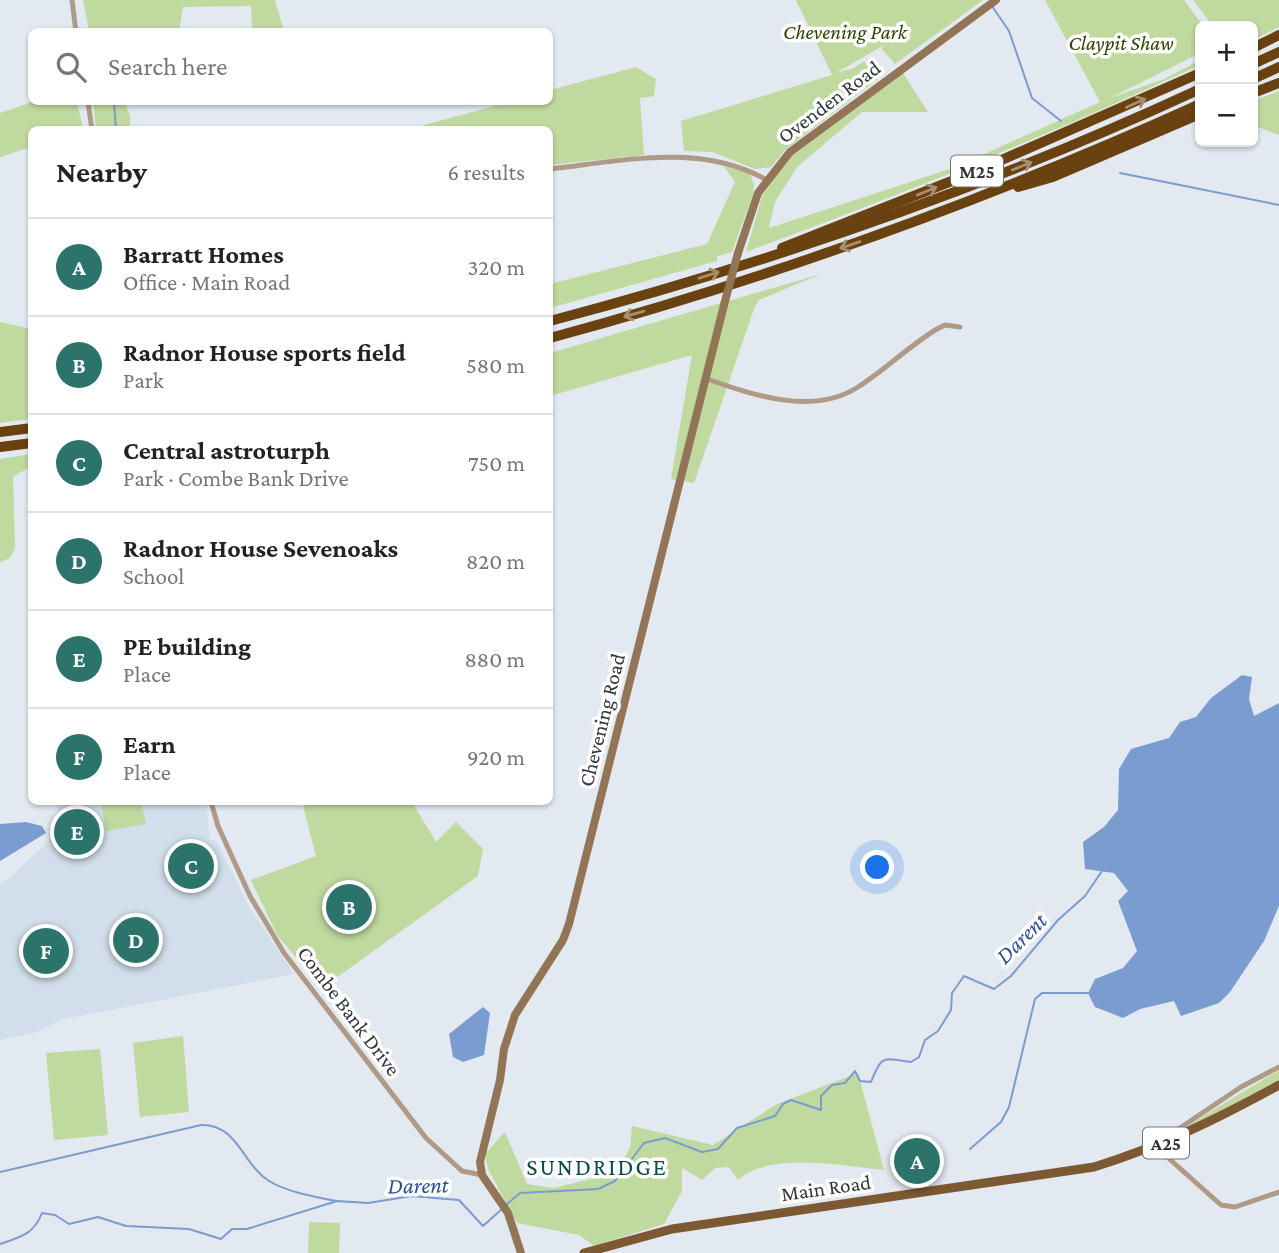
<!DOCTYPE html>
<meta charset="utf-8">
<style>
:root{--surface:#fff;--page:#f6f6f6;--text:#222;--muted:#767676;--line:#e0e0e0;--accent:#2b736b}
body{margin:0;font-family:"Crimson Pro",serif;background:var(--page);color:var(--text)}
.controls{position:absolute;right:21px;top:21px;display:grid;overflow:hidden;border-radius:10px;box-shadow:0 2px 5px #0004}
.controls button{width:63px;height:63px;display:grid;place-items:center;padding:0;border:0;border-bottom:2px solid var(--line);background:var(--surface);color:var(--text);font:35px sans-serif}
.you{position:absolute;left:878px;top:868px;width:24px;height:24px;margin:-18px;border:5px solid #fff;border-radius:50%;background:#1a73e8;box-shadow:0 0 0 10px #1a73e833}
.badge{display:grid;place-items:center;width:46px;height:46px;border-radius:50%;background:var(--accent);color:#fff;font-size:23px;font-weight:700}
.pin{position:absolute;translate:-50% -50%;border:4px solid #fff;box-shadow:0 2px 7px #0006}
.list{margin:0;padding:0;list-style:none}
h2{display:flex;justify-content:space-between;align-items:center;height:91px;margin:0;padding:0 28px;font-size:30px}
h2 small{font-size:23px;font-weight:400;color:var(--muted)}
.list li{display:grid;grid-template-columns:46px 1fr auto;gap:21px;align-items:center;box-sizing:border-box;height:98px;padding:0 28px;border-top:2px solid var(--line)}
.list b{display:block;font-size:26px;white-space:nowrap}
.list p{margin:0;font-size:23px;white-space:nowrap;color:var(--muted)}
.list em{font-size:23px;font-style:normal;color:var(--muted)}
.icon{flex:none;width:38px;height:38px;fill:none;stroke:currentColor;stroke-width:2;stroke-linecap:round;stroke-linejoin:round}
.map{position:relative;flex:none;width:1279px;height:1253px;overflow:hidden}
.search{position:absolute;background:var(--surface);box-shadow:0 2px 5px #0004;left:28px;top:28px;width:525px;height:77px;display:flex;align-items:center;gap:18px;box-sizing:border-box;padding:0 24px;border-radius:10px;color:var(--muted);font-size:26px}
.panel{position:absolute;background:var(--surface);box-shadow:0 2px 5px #0004;left:28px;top:126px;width:525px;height:679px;border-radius:10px}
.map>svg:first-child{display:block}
</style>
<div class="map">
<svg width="1279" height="1253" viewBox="0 0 1279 1253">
<rect width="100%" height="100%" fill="#e2e9f1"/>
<path fill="#d2deeb" d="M57,802h149l4,37 7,3 32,65 45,67 -230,45 -30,14 -34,7v-157l9,-5 40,-37 11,-16z"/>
<g fill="#c0d99f">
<path d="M83,0h192l9,31h-32l-1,-25 -68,1 -4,24h-90z"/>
<path d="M796,0h187l-88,64 -14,-16 3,-3 -48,28 18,-5 10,-7 14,18 -92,70 -15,18 -16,2 -43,-17 -28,-1 -3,-30 151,-46z"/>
<path d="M1045,0h139l19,26h-3v27l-90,45 54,-19 36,-19v5c-149,69 -300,130 -454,187l16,-56 29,-40 112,-83 25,39h-66l-65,55 -22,35 -6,26 184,-60 147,-66z"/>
<path d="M1193,0h86v27l-26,13v-14h-40z"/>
<path d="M636,67l20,12 -2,17 -14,2 4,57 -94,10v-35h-144l103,-28h41v-12z"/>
<path d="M1279,91v43l-1,1 -25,-10v-24z"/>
<path d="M32,102h45l6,27 -51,1 -1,17 -31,10v-44z"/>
<path d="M93,102h32l5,14v13h-34z"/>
<path d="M723,165l27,8 4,12 -1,9 -21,58 -15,4v5l-167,47v-24l157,-40 28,-62z"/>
<path d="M821,274l-62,26 -4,6 -61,177 -23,-4 21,-124 -142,41v-43z"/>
<path d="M0,322l31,7v90l-31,4z"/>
<path d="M31,454v12l-18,11 2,71 -5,10 -10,4v-103z"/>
<path d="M101,802h40l5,22 -40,7z"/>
<path d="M318,802h94l24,40 20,-20 27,27 -5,27 -156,112 -45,-53 -26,-55 65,-24 -13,-50z"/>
<path d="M199,847l5,23 -23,5 -1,-24z"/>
<path d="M183,1036l6,76 -49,5 -7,-74z"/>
<path d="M100,1049l8,86 -54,5 -8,-87z"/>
<path d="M1279,1070v10l-87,46 -2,-2z"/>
<path d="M858,1073l26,97c-41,-4 -113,-19 -146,10l-9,-13 -14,1 -13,12 -20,-12v23l-18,33 -70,22 -15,-11 -62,-12 -29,-54 -3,-15 20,-22 22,52 26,4 63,-15 14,-25 2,-22 81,19 64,-41z"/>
<path d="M309,1222l31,1 -1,30h-31z"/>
</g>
<g fill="#7b9cce">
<path d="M1242,675l10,2 -3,22 5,17 25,-13v203l-15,35 -34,51 -11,11 -38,13 -7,-15 -34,8 -17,9 -28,-11 -7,-14 7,-14 28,-11 14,-17 -19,-50 10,-10 -14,-18 -29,-4 -2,-27 21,-15 14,-17 1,-41 12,-20 38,-11 11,-16 16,-5 15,-19z"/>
<path d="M26,822l16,4 4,7 -46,28v-37z"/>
<path d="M483,1007l7,6 -6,42 -21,7 -10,-5 -4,-23z"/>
</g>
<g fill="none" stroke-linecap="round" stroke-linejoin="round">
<g stroke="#7b9cce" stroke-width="2">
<path d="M992,6l17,25 23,67 29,23"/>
<path d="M114,102l2,28"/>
<path d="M1120,173l159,32"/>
<path d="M970,1149l31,-27 8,-15 26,-108 7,-6h46"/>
<path d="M0,1172l201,-47c37,-1 41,39 68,56 18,11 46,16 67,20"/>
<path d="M506,1205l14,-12 78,-4 17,-8 29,-38 21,-5 37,14 16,-3 19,-21 38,-12 8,-12 8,-4 30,10v-14l11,-11 13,-2 10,-12 5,10 11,1c11,-28 12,-24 40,-20l8,-5 6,-17 13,-9 13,-21 1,-17 12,-17 30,13 17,-13 47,-56 27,-24 17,-25"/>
<path d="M0,1244c21,-7 34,-10 42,-31l13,2 14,9 29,-7 28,9 63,3 32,10 11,-10h15l90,-28 31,2 44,-7 47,4 24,26 19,-17"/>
</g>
<g stroke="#af9a86" stroke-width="5">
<path d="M72,0l4,32"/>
<path d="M88,102l4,28"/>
<path d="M550,169c72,-8 150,-27 217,11"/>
<path d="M707,379c46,16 107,37 151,8 28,-18 51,-41 79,-58l8,-4 15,2"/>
<path d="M211,802l7,24 32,70 34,57 142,185 36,33 20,4"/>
<path d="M1165,1138l76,-51 38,-20"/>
<path d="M1158,1145l-2,2 65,58 14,2 44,-15"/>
</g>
<g stroke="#927456" stroke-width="8">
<path d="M738,253l20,-60 32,-41 206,-152"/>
<path d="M521,1253l-13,-40 -26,-38 -2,-13 20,-82 4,-31 11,-34 48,-75 6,-16 155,-619"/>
</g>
<path stroke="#7d5933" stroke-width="9" d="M584,1253l88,-24 422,-62c70,-22 121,-47 185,-82"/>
<g stroke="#6a420f" stroke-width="10">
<path d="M1253,48l26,-13"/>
<path d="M1253,64l26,-12"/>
<path d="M1253,79l26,-12"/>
<path d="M1253,93l26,-10"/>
<path d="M1018,187l35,-10 147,-63"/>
<path d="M782,248l190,-75 228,-100"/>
<path d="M550,321c223,-59 441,-135 650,-232"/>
<path d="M550,338c222,-60 440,-139 650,-234"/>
<path d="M0,432l32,-4"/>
<path d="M0,447l32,-4"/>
</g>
<path stroke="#927456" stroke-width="8" d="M724,305l14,-52"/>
</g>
<defs><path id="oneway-shaft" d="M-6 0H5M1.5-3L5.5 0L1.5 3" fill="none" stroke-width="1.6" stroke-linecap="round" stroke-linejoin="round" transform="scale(1.75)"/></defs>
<g stroke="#a68e6f">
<use href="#oneway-shaft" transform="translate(1136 103) rotate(-24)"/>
<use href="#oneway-shaft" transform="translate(1022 166) rotate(-22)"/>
<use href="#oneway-shaft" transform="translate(927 191) rotate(-22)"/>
<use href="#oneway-shaft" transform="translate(850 245) rotate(161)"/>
<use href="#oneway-shaft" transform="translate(709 275) rotate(-18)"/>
<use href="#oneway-shaft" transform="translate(634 314) rotate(164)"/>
</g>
<g text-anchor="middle" stroke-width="7" stroke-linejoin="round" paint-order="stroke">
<g fill="#fff" stroke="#707274" stroke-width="2">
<rect x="951" y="155.5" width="52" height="31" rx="5"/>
<rect x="1143" y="1127.5" width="46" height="31" rx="5"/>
</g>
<g font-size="19" font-weight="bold" fill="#333639">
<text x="977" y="178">M25</text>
<text x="1166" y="1150">A25</text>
</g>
<g font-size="21" font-style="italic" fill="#304502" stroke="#fff">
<text x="845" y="39">Chevening Park</text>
<text x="1121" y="50">Claypit Shaw</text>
</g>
<g font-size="21" fill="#333639" stroke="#fff">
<text transform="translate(829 102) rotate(-37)" y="7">Ovenden Road</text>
<text transform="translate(602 720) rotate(-76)" y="7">Chevening Road</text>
<text transform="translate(349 1011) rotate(53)" y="7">Combe Bank Drive</text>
<text transform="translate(826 1188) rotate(-8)" y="7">Main Road</text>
</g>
<g font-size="23" font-style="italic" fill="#2a5292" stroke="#fff">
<text transform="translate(1021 938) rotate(-45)" y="8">Darent</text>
<text transform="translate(418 1185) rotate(-1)" y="8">Darent</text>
</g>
<g font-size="24" letter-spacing="2" fill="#0c4a45" stroke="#fff">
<text x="597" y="1175">SUNDRIDGE</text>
</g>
</g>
</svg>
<div class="controls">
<button>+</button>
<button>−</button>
</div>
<div class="you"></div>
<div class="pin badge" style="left:917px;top:1161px">A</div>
<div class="pin badge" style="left:349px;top:907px">B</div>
<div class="pin badge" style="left:191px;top:866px">C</div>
<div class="pin badge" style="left:136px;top:940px">D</div>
<div class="pin badge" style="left:77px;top:832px">E</div>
<div class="pin badge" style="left:46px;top:951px">F</div>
<div class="search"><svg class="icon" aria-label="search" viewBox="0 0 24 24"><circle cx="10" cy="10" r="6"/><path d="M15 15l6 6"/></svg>Search here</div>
<section class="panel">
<h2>Nearby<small>6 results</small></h2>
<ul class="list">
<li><span class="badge">A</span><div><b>Barratt Homes</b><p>Office · Main Road</p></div><em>320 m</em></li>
<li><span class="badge">B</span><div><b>Radnor House sports field</b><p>Park</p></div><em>580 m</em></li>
<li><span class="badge">C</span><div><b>Central astroturph</b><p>Park · Combe Bank Drive</p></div><em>750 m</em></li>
<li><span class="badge">D</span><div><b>Radnor House Sevenoaks</b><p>School</p></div><em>820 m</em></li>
<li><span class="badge">E</span><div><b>PE building</b><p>Place</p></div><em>880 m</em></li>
<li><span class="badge">F</span><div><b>Earn</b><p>Place</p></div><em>920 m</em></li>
</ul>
</section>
</div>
